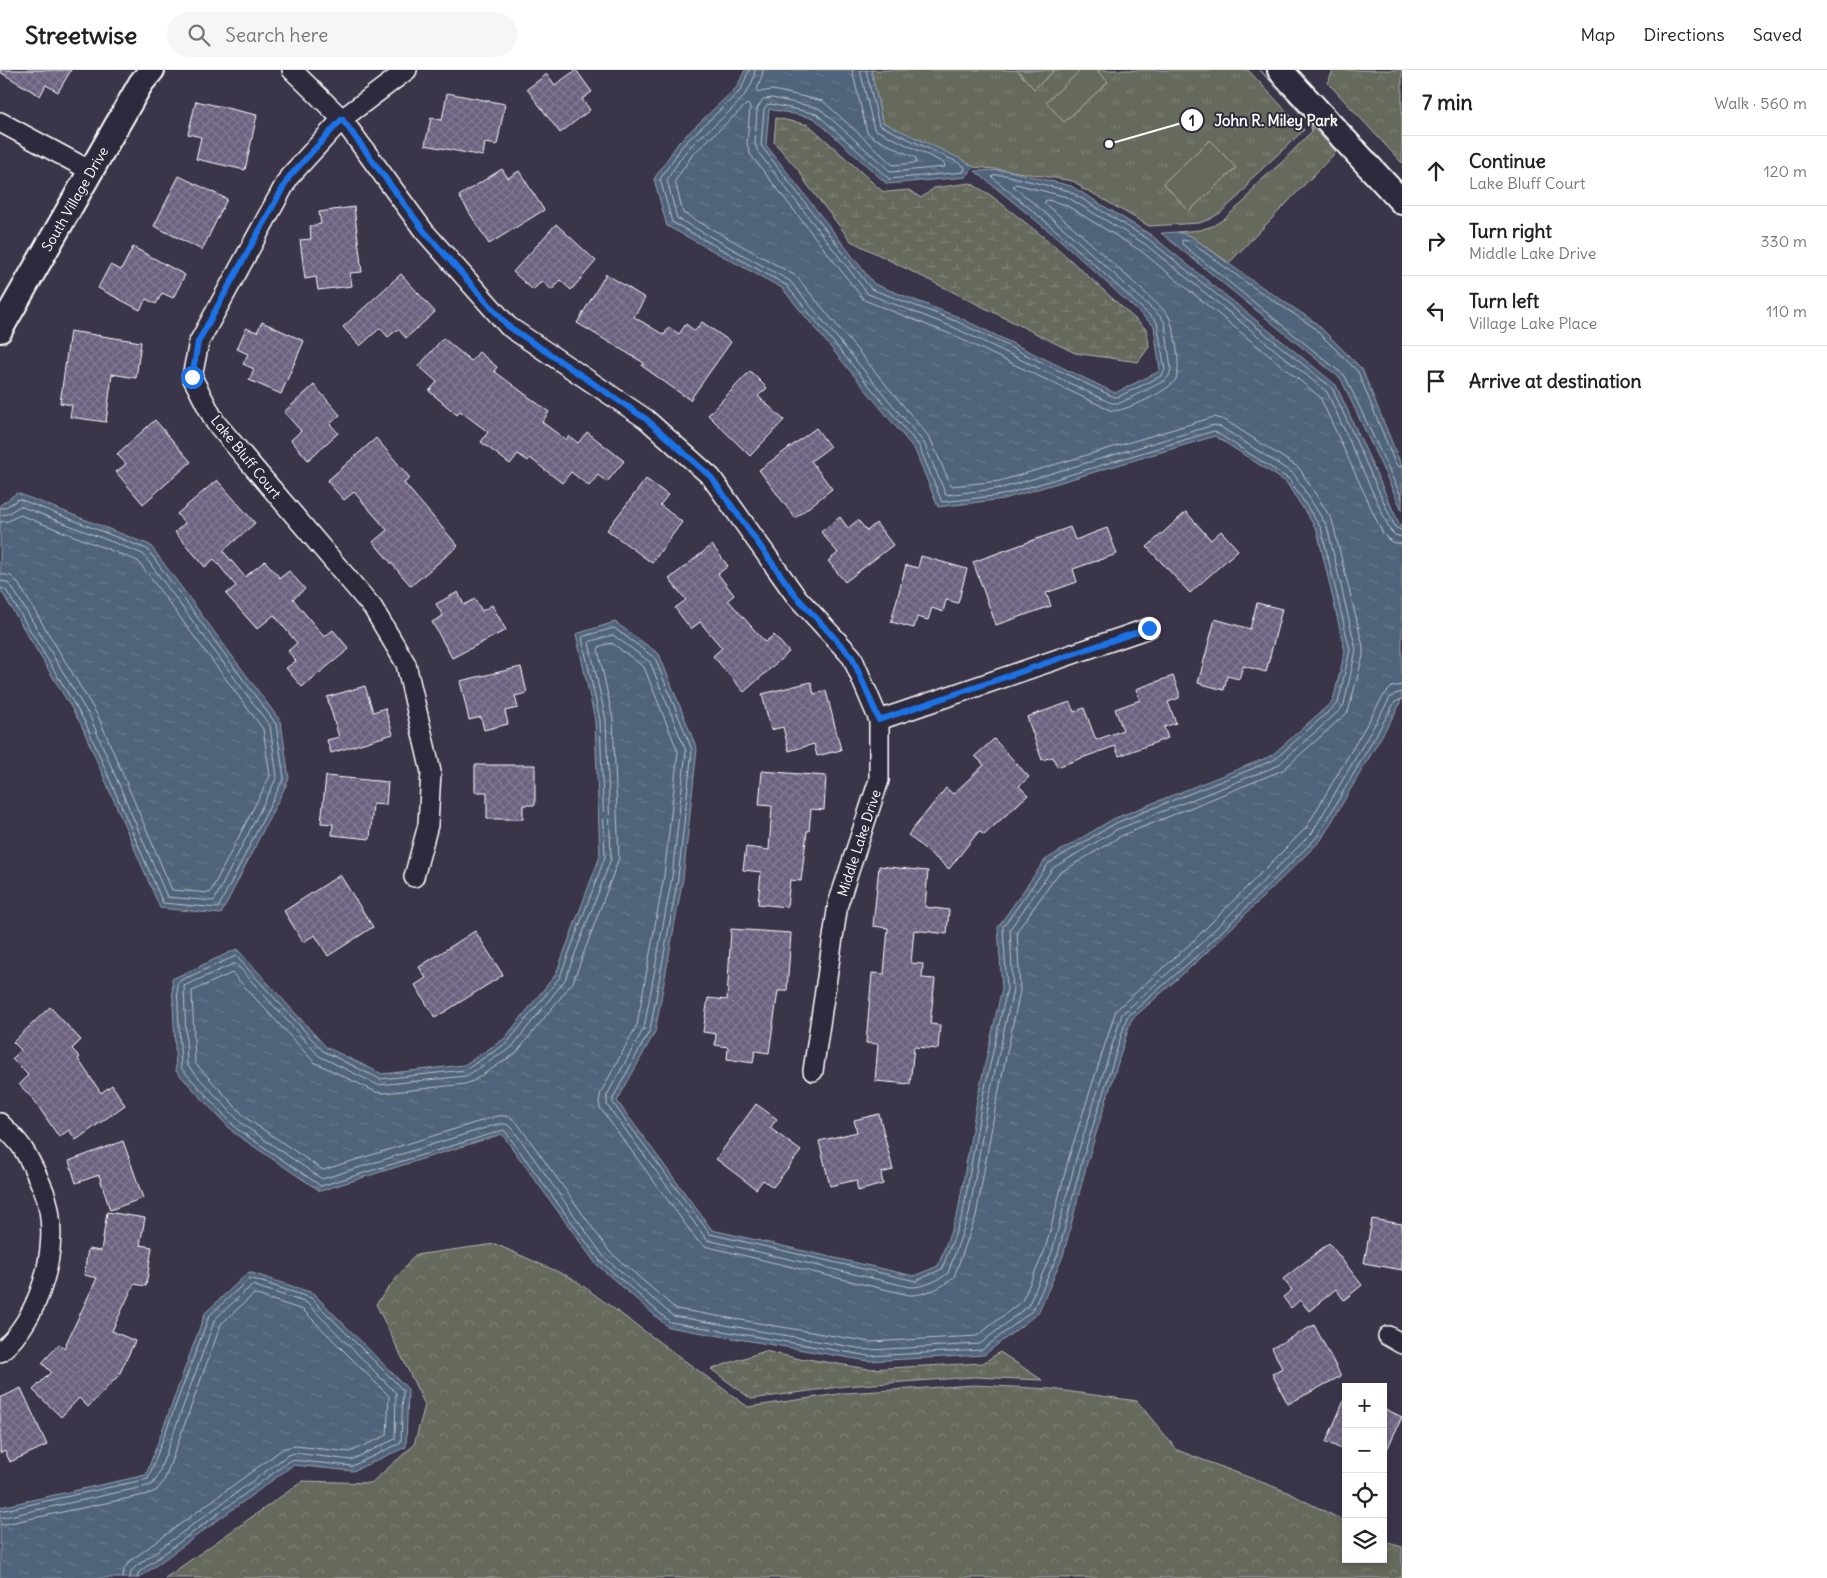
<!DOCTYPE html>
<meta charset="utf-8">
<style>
:root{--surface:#fff;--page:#f6f6f6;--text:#222;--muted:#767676;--line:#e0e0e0}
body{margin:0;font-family:Delius,sans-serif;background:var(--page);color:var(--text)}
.controls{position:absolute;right:15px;bottom:15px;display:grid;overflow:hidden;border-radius:0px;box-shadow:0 2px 8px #0003}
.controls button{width:45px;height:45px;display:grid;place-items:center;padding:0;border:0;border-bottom:1px solid var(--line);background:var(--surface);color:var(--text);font:25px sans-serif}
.stop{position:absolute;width:15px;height:15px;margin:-11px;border:4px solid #1a73e8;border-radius:50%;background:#fff}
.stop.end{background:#1a73e8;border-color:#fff;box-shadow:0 1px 5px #0008}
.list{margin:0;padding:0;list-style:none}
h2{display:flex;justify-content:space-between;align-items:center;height:65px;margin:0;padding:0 20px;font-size:21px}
h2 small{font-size:16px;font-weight:400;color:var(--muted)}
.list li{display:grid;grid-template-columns:32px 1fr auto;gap:15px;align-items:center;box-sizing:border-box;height:70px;padding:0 20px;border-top:1px solid var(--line)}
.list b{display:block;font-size:19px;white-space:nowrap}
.list p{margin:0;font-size:16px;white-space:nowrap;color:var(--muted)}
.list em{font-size:16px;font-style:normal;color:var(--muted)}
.icon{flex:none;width:28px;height:28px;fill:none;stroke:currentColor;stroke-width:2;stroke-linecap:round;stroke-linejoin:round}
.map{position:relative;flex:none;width:1402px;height:1508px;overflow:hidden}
header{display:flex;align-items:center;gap:30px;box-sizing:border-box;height:70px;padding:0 25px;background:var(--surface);border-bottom:1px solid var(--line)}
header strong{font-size:24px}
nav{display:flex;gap:28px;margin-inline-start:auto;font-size:18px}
.search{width:350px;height:45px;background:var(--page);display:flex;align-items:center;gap:12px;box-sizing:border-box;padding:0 18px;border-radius:28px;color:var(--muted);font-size:19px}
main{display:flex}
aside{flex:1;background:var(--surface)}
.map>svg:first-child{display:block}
</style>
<header>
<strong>Streetwise</strong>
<div class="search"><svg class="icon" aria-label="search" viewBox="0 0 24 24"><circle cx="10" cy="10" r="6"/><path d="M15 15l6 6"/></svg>Search here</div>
<nav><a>Map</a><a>Directions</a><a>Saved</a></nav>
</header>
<main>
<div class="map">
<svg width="1402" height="1508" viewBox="0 0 1402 1508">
<defs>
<pattern id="grass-tufts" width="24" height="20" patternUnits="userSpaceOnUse" patternTransform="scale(1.25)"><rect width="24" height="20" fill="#656a5c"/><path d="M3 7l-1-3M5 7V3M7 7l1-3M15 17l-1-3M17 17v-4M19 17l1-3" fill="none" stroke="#7c8074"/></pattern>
<pattern id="forest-crowns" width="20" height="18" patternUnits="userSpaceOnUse" patternTransform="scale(1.25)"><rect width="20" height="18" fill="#656a5c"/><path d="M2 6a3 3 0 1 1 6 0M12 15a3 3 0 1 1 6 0" fill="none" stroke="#7c8074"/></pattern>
<pattern id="wetland-marsh" width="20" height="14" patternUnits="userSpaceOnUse" patternTransform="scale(1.25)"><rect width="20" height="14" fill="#656a5c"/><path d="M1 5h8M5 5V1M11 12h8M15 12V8" fill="none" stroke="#7c8074"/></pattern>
<pattern id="water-ripples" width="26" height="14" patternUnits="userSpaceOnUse" patternTransform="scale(1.25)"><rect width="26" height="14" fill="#4f637a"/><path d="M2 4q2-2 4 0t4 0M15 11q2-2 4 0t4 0" fill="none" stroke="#697a8e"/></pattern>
<pattern id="building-cross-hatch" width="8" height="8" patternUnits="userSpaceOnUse" patternTransform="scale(1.25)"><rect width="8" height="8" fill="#6c6280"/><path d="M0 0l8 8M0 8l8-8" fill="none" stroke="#827a93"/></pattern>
</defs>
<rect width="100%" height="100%" fill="#3b354a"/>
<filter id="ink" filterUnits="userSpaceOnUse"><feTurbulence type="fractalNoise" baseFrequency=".02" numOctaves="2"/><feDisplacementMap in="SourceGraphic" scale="10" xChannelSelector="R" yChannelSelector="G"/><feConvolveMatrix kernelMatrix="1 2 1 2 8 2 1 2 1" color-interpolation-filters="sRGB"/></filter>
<g filter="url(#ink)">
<g fill="url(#grass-tufts)" stroke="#b2b4ae">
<path d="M871,0h377l56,60 -55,51 -2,6 -7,8 -20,18 -10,6 -11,4 -50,3 -60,-35 -7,-2 -1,-3 -8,-5 -68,-11 -31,-3 -92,-45z"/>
<path d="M1260,0l76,82 -107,111 -38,-27 -13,-4 22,-2 13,-4 11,-7 22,-19 10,-15 25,-22 31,-32 -2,-7z"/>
</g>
<g fill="url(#forest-crowns)" stroke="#b2b4ae">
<path d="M1333,0h69v93l-74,-80z"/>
<path d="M495,1174l77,34 176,129 97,-14 129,-8 77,4 86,12 40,49 108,41 61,31v37h37v-18l19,6v31h-1237l138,-97 68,2 43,-38 11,-40 -49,-101 39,-49z"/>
</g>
<g fill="url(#wetland-marsh)" stroke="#b2b4ae">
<path d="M776,48l33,7 73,66 5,1 22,-2 12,8 13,-10 36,-5 19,11 66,52 92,84 2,17 -11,15 -63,-9 -224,-112 -45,-58 -6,-11 -26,-30z"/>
<path d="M765,1281l39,9 4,-1 60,10 115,-6 17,-11 42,28 -68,-3 -128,9 -95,13 -40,-30z"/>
</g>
<g fill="#656a5c" stroke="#b2b4ae">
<path d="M1017,0h38l-21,19z"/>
<path d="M1081,0h16l11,12 -44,40 -18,-20z"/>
<path d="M1210,70l26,28 -47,43 -26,-28z"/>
</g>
<g fill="url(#water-ripples)" stroke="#95a1af">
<path d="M745,0h126l11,52 77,36 15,9 -8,10 -79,7 -73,-66 -45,-9 -3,36 108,139 84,33 157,76 45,-22 -6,-45 -94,-86 -85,-69 30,-1 66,16 80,49 185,150 66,145v167l-4,11 -77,132 -118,116 -72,64 -44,143 -24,93 -25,57 -54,42 -116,6 -200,-34 -72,-63 -94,-130 -182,57 -86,-58 -58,-62 -4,-92 65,-30 89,98 56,27 82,-9 40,-26 52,-65 44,-118 -5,-136 -19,-86 39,-12 44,32 38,95 -14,129 -28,154 -38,69 95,129 202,46 24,-10 20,-54 19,-112 25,-112 -4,-61 47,-67 68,-41 158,-63 62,-55 12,-50 -28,-121 -31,-48 -71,-46 -211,63 -66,8 -23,-57 -133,-162 -115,-62 -13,-47 25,-37 58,-55z"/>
<path d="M1178,162l13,4 59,43 65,43 47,47 40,98v43l-61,-131 -180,-146z"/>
<path d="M17,423l133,52 131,177 8,57 -68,135 -61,-6 -79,-184 -81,-135v-84z"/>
<path d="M249,1202l64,21 95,96 -2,58 -53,24 -60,-6 -154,113h-139v-71l146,-32 59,-162z"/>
</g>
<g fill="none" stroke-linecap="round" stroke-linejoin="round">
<g stroke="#b9c1ca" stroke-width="1">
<path d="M749,0l-8,20 -58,55 -23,34 12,43 114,63 133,161 23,56 61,-7 211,-64 75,48 32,49 29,122 -12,53 -64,57 -158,63 -67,40 -46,64 4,62 -25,112 -19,112 -21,56 -26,12 -206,-47 -97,-131v-5l37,-68 28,-152 14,-128 -37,-92 -41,-30 -30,8 -2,2 18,82 5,137 -45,120 -53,66 -42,27 -85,9 -57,-28 -87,-95 -57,25 -2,3 4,84 56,61 84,57 183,-56 96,131 70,61 199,34 113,-6 51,-40 25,-56 24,-93 45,-144 73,-64 117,-116 78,-135 7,-3"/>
<path d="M755,0c-1,30 -47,57 -66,78 -9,9 -15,21 -22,32l10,38 113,63 134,162 22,52 56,-7 212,-63 7,2 73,47 33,52 29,124 -12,54 -4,6 -63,56 -159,63 -65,39 -43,61 3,61 -25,112 -19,112 -21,59c-8,7 -27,15 -38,14l-203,-47 -100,-135v-10l37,-67 28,-151 14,-126 -36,-89 -37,-27 -22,6 -2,2 17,77 5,139 -46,121 -54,68 -45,28 -88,9 -59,-29 -83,-92h-3l-49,22 3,79 55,59 80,55 176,-55h8l6,4 92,129 69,59 196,34 111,-6 48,-38 24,-54 24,-93 46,-145 74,-66 116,-115 78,-135 5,-4 7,-2"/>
<path d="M763,0l-1,6 -5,14 1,2 15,-2 50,11 70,64 23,-2v-5l-42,-20 -7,-6 -15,-62"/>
<path d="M860,0l14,59 70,34 1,4 -54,5 -72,-64 -47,-10 -9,1 -6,10 -2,35 3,8 110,142 85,33 158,76h9l44,-22 5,-5 2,-7 -6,-46 -4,-6 -93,-85 -55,-46 3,-2 51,13 78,47 182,148 63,138 5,5 7,2"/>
<path d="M866,0l13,55 78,37 8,5 -1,5 -75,7 -72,-65 -46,-10 -4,1 -3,4 -3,36 2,3 108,141 85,32 158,76h4l43,-21 4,-6 -8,-48 -93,-85 -72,-60 2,-2h11l64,16 79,48 184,149 63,139 7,4"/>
<path d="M1402,397l-4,-1 -3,-3 -37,-91 -46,-46 -65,-43 -58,-42 -7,-1v4l163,132 57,122"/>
<path d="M0,438h4l15,-9 128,50 129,175 8,54 -66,130 -55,-5 -78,-181 -79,-132 -6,-2"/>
<path d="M0,445l7,-1 13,-8 123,48 127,172 7,51 -63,124 -47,-4 -76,-178 -79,-132 -6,-5 -6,-1"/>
<path d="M0,452l8,-1 12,-6 118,46 125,168 7,47 -60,117 -38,-3 -74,-174 -80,-133 -7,-7 -11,-2"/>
<path d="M1402,474l-11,-2 -8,-8 -63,-137 -179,-146 -77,-47 -17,-4 -2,1v3l28,23 93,85c8,9 16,56 10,67 -5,11 -52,33 -64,32l-162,-77 -86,-34 -114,-146 -3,-10 3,-38 -3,-2 -54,50 -18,27 8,32 113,63 134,162 21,48 49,-5 214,-64 11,3 74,48 33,52 31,126v10l-15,56 -65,58 -162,66 -63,38 -41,57 3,60 -24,113 -20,112 -22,61c-9,10 -32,19 -45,18l-205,-49 -7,-6 -97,-132 -1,-7 2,-9 36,-67 27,-149 14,-124 -34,-85 -32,-24 -12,3 -2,3 15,70 6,139 -46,124 -57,71 -43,28 -8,3 -81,9 -8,-1 -62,-30 -82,-89 -40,18 3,72 51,55 77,52 174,-54c9,-1 15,1 21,8l92,128 66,57 194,33 107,-6 45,-35 23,-51 24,-93 47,-147 75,-67 115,-115 78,-133 8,-8 10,-2"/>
<path d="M0,1441l148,-32 61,-163 41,-38 61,20 92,92 -2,53 -49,23 -61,-6 -152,112 -2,6"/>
<path d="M0,1448l152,-33 5,-7 58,-159 37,-34 55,18 89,90 -1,46 -44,21 -56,-7 -7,2 -153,112 -4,5 -1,6"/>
<path d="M0,1455l149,-31 8,-4 7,-9 57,-157 33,-30 49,16 86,86 -2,39 -37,17 -55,-6 -11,2 -154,113 -6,8 -1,9"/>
</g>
</g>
<g fill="url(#building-cross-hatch)" stroke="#fff">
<path d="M0,0h71l-13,22 -12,-7 -6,11 -40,-24z"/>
<path d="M576,0l16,22 -10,7 8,11 -30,23 -33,-44 20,-15 8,11z"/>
<path d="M447,23l58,11 -8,41 -12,-2 -2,13 -58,-11 6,-27 11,2z"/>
<path d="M196,31l61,14 -12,55 -49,-11 5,-22 -13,-3z"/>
<path d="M502,99l6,9 11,-7 25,39 -55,34 -30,-48z"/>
<path d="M179,106l48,23 -25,51 -48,-24z"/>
<path d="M354,137l8,65 -12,1 2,13 -34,4 -2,-13 -11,2 -5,-39 11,-1 -1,-13 11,-2 -2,-12z"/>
<path d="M556,154l40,37 -25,29 -11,-10 -8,10 -10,-9 -9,9 -20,-18z"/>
<path d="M133,177l52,28 -12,23 -11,-5 -6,11 -10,-5 -6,11 -42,-22 12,-23 11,5z"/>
<path d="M401,204l34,38 -29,26 -8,-9 -10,8 -8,-9 -20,18 -17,-19z"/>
<path d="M606,204l39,24 -11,19 30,18 5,-8 10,7 7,-10 9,7 7,-9 29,20 -41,58 -48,-34 2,-3 -67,-40z"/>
<path d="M262,252l42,19 -23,53 -32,-14 5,-11 -11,-5 5,-10 -11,-5 9,-21 11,4z"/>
<path d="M70,261l71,11 -5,36 -24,-4 -6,48 -36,-5 2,-12 -12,-2z"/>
<path d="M443,268l28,23 8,-9 18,15 -3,4 55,41 -7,10 24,18 3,-4 9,7 9,-11 37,29 -17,21 -9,-7 -9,11 -18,-14 -9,11 -32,-25 -2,3 -10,-7 -8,10 -29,-22 7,-10 -28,-21 -3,4 -28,-24 8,-9 -18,-16z"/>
<path d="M750,301l17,17 -9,8 26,24 -34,36 -42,-41z"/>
<path d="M314,315l26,30 -10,9 8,9 -30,27 -17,-20 10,-9 -17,-19z"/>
<path d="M155,350l36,42 -48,42 -27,-32 10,-8 -9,-10z"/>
<path d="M816,358l14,19 -19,14 21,28 -37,29 -36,-48z"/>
<path d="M376,368l34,40 -6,5 54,63 -47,40 -38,-44 14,-12 -33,-38 -10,8 -17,-19z"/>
<path d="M646,409l22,16 -8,10 22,17 -30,41 -45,-33z"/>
<path d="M217,410l38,43 -32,28 22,26 20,-16 15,17 9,-7 16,18 -12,10 31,38 9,-7 16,19 -47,38 -16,-19 10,-7 -8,-10 9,-8 -23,-28 -17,14 -31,-35 10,-8 -22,-27 -9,8 -30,-35 10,-9 -8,-9z"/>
<path d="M1186,442l25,28 10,-9 17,19 -48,43 -43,-46z"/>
<path d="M840,447l8,11 10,-8 9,11 9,-8 17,22 -48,37 -17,-21 10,-8 -17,-21z"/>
<path d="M1070,457l5,13 32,-12 10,26 -44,15 4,13 -31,11 5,13 -55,19 -23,-63z"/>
<path d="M712,475l16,21 -10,8 16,21 -6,5 37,42 9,-7 15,17 -45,40 -31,-36 9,-8 -22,-26 -9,7 -16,-21 11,-8 -17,-21z"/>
<path d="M921,486l46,13 -9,34 -12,-3 -3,12 -11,-4 -4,12 -11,-3 -3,11 -23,-6 15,-57 12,3z"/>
<path d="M458,522l6,13 11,-6 7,12 10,-6 14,25 -54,28 -20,-36 11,-6 -7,-12z"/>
<path d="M1257,533l25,6 -16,63 -23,-6 -4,13 -12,-3 -3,14 -26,-7 17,-64 35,10z"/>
<path d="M521,597l6,26 -12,3 3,12 -13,3 3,13 -24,6 -3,-13 -12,3 -9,-39z"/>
<path d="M1173,606l6,16v6l-11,4 8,21 -12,4 4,11 -49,18 -4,-10 -58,21 -4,-10 -11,3 -15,-43 43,-15 4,10 10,-4 12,32 27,-10 -8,-21 25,-9 -4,-11z"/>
<path d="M811,612l3,12 12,-3 15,59 -24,6 -3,-12 -25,7 -6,-24 -12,3 -9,-36z"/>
<path d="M365,616l8,26 12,-4 8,26 -62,19 -4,-13 12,-3 -12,-40z"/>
<path d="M994,669l35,38 -10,9 9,9 -44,40 -5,-4 -30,38 -41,-34 38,-47 7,6 31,-29 -9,-9z"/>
<path d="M475,695h60v40h-12v14h-36v-27h-12z"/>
<path d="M762,701l64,5 -2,34 -13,-1 -2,22h-2l-6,50 -11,-1 -3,27 -29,-3 3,-32 -18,-2 3,-23 23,3 3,-44 -13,-1z"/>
<path d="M326,706l62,6 -2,23 -13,-1 -3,35 -38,-4 1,-11 -12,-1z"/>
<path d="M879,796l49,5 -3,36 24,3 -2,24 -33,-4 -3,33 12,1 -1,14 13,1 -5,45 10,1 -2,24 -24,-2 -4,37 -35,-3 3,-37 -12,-1 6,-70 12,1 4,-46 -15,-2z"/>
<path d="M340,805l33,52 -45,29 -13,-21 -12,7 -19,-31z"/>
<path d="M731,859l60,4 -4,58h-9l-9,62 -14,-2 -2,12 -26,-4 1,-12 -13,-2 1,-11 -13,-2 5,-34 19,2z"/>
<path d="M475,861l28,44 -68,43 -20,-33 11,-7 -7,-11z"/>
<path d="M50,937l31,33 -9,9 8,8 -2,2 23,34 11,-8 13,20 -49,35 -7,-10 -10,7 -25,-37 -15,-16 9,-9 -16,-16 9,-9 -8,-8z"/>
<path d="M756,1034l21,15 -7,9 31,23 -28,36 -10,-7 -7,9 -40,-30z"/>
<path d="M879,1044l14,56 -12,3 2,11 -25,7 -2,-11 -26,6 -11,-45 38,-9 -3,-12z"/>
<path d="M123,1071l20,57 -33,12 -11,-35 -23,8 -7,-22z"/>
<path d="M107,1142l38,6 -5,27 12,2 -6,39 -12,-2 -22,47 23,10 -16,34 -31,32 -9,-9 -18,19 -28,-27 18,-18 -9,-9 17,-19 5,4 33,-70 -13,-3 4,-26 13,2z"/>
<path d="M1372,1149l30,5v46l-38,-7z"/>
<path d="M1329,1173l33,42 -18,15 -8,-11 -27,22 -9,-11 -9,8 -8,-11 9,-7 -9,-11z"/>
<path d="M1314,1255l27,51 -53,28 -16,-30 10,-6 -10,-20z"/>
<path d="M21,1318l26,57 -37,17 -5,-11 -5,2v-55z"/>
<path d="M1346,1326v55l-20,-9z"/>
<path d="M1383,1338l19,9 -19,41z"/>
</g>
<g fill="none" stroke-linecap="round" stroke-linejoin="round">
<defs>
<g id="minor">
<path d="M292,0l50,49 82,112 84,95 138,93 65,58 84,118 57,62 27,63v60l-41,124 -25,167"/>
<path d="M407,0l-65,49 -53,58 -90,165 -7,35 23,45 158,186 33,56 25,108 -3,53 -14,52"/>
<path d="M0,52l91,49"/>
<path d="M879,650l270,-92"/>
<path d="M0,1053c7,8 17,16 23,26 7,11 19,36 23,48 15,50 -6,122 -46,155"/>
<path d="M1388,1266l14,8"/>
</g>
<g id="tertiary">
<path d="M1280,0l122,132"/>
<path d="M0,260l141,-247 11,-13"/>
</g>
</defs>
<use href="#minor" stroke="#fff" stroke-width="22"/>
<use href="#tertiary" stroke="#fff" stroke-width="28"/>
<use href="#minor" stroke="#2f2a3d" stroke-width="19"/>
<use href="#tertiary" stroke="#2f2a3d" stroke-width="24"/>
</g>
</g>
<g fill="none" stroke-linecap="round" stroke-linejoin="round" filter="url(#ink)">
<path stroke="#1a73e8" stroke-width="6" d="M192,307l6,-35 91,-165 53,-58 82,112 84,95 138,93 65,58 84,118 57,62 27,63 270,-92"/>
</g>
<g text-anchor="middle" stroke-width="4" stroke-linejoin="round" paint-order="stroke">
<g font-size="14" fill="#fff" stroke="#2f2a3d">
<text transform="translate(75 129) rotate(-60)" y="5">South Village Drive</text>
<text transform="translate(246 387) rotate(51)" y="5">Lake Bluff Court</text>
<text transform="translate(859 773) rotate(-72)" y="5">Middle Lake Drive</text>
</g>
</g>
<path fill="none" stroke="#fff" stroke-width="2" d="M1109 74L1192 50"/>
<g fill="#fff" stroke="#2f2a3d" stroke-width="2">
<circle cx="1109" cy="74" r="5"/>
<circle cx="1192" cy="50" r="12"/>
</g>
<g font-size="15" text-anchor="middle" font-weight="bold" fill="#111">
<text x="1192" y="56">1</text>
</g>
<g font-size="15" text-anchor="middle" font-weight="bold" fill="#fff" stroke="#2f2a3d" stroke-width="4" stroke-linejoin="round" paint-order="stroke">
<text x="1276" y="56">John R. Miley Park</text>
</g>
</svg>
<div class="controls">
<button>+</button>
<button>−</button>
<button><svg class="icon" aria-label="locate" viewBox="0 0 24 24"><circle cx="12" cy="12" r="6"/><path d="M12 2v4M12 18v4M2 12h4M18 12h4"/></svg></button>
<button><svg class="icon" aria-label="layers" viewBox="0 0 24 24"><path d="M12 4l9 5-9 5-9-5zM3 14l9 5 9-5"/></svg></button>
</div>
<div class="stop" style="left:192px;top:307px"></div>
<div class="stop end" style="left:1149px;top:558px"></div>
</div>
<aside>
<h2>7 min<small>Walk · 560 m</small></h2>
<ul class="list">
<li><svg class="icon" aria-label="ahead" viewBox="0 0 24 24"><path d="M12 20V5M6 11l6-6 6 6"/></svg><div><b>Continue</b><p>Lake Bluff Court</p></div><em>120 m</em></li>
<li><svg class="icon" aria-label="right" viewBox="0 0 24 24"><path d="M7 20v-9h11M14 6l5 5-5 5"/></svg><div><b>Turn right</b><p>Middle Lake Drive</p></div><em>330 m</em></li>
<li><svg class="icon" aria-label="left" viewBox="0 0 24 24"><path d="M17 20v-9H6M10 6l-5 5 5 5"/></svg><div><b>Turn left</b><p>Village Lake Place</p></div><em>110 m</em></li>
<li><svg class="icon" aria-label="arrive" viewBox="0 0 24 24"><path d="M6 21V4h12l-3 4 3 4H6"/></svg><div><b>Arrive at destination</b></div></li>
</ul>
</aside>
</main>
